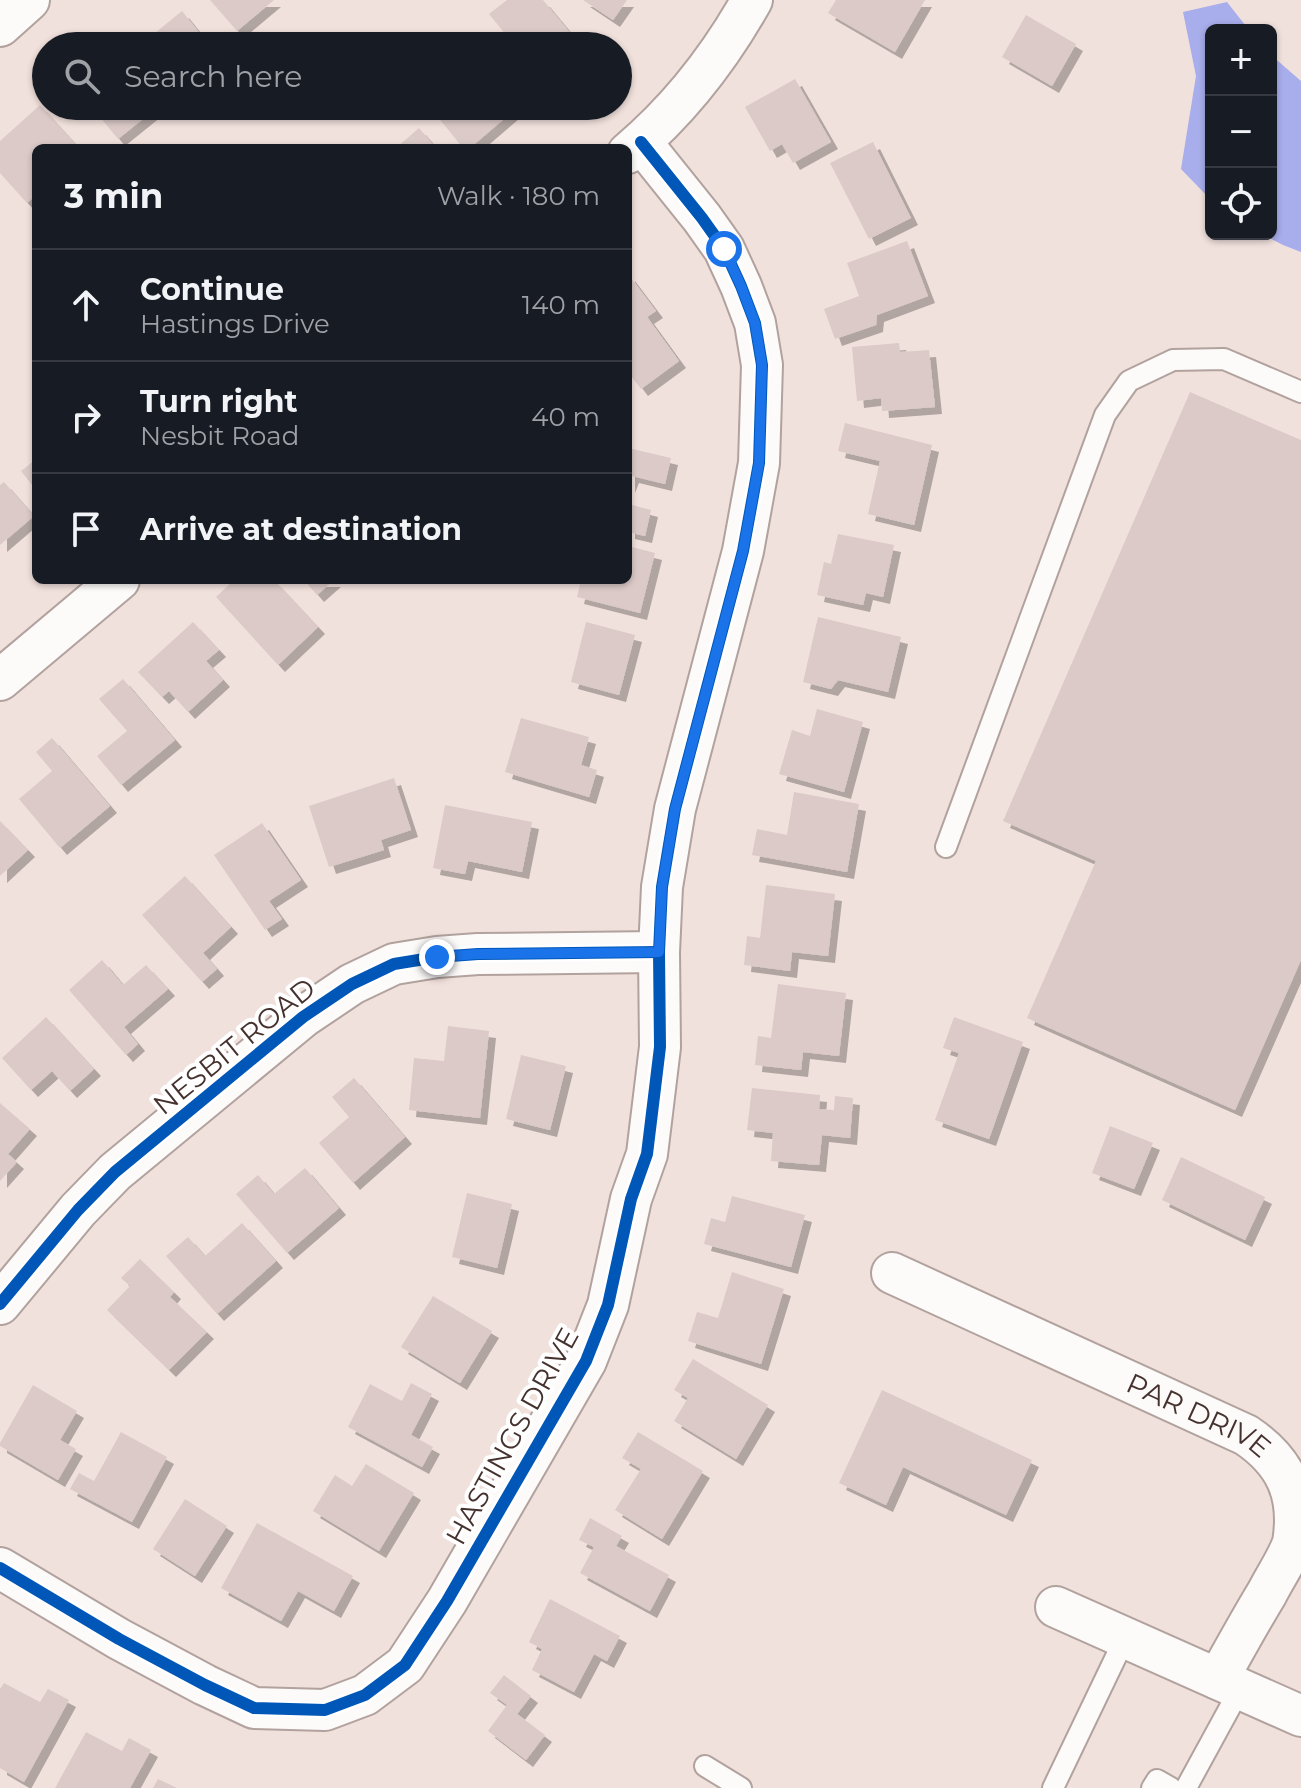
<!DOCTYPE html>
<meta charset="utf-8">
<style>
:root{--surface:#171b24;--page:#20242c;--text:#f1f3f6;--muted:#9ea1a6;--line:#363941}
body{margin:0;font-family:Montserrat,sans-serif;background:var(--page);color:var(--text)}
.controls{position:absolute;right:24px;top:24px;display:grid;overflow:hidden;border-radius:12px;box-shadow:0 2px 6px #0004}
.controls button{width:72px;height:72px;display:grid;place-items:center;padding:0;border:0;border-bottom:2px solid var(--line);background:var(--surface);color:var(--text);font:40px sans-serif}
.stop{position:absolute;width:24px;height:24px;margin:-18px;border:6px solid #1a73e8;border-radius:50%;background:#fff}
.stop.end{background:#1a73e8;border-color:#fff;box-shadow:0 2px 8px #0008}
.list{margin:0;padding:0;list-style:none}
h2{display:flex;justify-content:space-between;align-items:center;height:104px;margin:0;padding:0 32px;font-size:34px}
h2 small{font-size:26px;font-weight:400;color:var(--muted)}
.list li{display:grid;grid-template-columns:52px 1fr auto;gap:24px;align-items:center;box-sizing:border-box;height:112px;padding:0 32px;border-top:2px solid var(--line)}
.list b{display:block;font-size:30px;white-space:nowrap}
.list p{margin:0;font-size:26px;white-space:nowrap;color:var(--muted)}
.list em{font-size:26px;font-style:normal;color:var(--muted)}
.icon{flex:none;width:44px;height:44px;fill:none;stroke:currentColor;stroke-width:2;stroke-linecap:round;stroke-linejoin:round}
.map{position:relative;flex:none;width:1301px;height:1788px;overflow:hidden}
.search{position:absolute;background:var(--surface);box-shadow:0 2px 6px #0004;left:32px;top:32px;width:600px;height:88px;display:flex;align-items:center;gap:20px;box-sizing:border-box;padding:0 28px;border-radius:44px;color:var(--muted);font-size:30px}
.panel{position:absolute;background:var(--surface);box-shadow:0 2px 6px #0004;left:32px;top:144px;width:600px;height:440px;border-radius:12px}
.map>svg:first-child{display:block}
</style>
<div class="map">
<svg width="1301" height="1788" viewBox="0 0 1301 1788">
<defs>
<filter id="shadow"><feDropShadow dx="7" dy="7" stdDeviation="0" flood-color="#0004"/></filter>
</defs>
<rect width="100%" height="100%" fill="#f1e1dc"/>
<g fill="#a8adeb">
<path d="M1227,2l22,28h-38v170l-30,-31 15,-93 -13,-64z"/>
<path d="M1271,55l30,26v171l-18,-7 -21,-11h9z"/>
</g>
<g fill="#dbcac8" filter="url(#shadow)">
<path d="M210,0h64l-37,31z"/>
<path d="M507,0h36l34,41 -6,5h-56l-26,-32z"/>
<path d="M583,0h44l-14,20z"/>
<path d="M836,0h89l-30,52 -67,-39z"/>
<path d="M182,11l28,35h-71z"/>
<path d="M1026,15l50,29 -24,42 -50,-29z"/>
<path d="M795,79l36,63 -38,21 -11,-19 -12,7 -25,-44z"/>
<path d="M40,105l39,43h-43v47l-9,8 -27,-30v-32z"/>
<path d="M91,106h68l-41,33z"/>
<path d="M449,106h70l-49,42h-7l-26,-32z"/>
<path d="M419,128l17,20h-40z"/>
<path d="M873,142l38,76 -42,21 -39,-76z"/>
<path d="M907,241l21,55 -51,19 -1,10 -41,14 -11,-30 35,-13 -12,-33z"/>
<path d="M628,274l28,37 -9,6 32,44 -38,28 -13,-17z"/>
<path d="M899,343l1,9 29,-2 6,57 -53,4 -1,-13 -24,3 -5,-54z"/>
<path d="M1190,392l111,48v520l-66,150 -208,-92 69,-157 -93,-40z"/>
<path d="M845,423l87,22 -18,80 -46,-11 12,-53 -42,-10z"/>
<path d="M628,448l43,10 -6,26 -33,-8 -4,10z"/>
<path d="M36,459v31l-15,-19z"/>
<path d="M4,482l30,34 -34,29v-60z"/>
<path d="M628,504l23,6 -6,26 -17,-4z"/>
<path d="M838,534l56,11 -11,52 -17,-4 -3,12 -46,-10 7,-33 7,2z"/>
<path d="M628,546l27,7 -15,60 -63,-16 4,-17h47z"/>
<path d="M234,580h40l44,47 -40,38 -62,-68z"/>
<path d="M304,580h30l-17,15z"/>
<path d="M818,617l83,20 -13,55 -50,-12 -7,9 -28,-7z"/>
<path d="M193,622l26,28 -13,11 17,19 -35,32 -19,-21 -7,6 -24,-25z"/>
<path d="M586,622l49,13 -16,60 -48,-13z"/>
<path d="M123,679l52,61 -54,45 -24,-29 30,-25 -28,-32z"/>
<path d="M817,709l46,13 -19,70 -65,-18 13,-44 18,6z"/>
<path d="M521,718l68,19 -8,28 16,5 -8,27 -84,-25z"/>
<path d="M52,738l58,68 -50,42 -41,-49 33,-28 -16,-19z"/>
<path d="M394,778l17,52 -30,10 3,10 -55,17 -20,-61z"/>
<path d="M794,792l65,12 -12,68 -95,-17 5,-26 30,6z"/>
<path d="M445,805l87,17 -10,50 -54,-11 -3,13 -32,-6z"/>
<path d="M0,821l28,29 -28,26z"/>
<path d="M262,823l39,57 -32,21 13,18 -17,11 -51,-75z"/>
<path d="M185,876l46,51 -28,26 14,16 -15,13 -60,-67z"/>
<path d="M766,885l69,9 -7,62 -36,-4 -2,19 -46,-6 3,-29 13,2z"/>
<path d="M102,960l21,25 23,-20 22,24 -44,38 14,17 -12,11 -57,-65z"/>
<path d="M778,984l68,9 -7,63 -36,-4 -2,18 -46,-5 3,-29 13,2z"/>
<path d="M46,1017l48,52 -24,22 -18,-20 -21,19 -29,-32z"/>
<path d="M954,1017l69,25 -34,97 -54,-19 24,-67 -16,-5z"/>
<path d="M448,1026l41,5 -9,87 -71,-8 5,-52 30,3z"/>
<path d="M521,1055l45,11 -16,64 -44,-11z"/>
<path d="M354,1078l51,59 -52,46 -34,-40 30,-26 -17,-20z"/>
<path d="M752,1088l68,7 -1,14 15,1 1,-14 18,2 -3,40 -28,-3 -3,30 -48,-4 2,-28 -26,-3z"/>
<path d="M0,1103l30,26 -22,25 9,8 -17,19z"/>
<path d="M1110,1126l43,17 -19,46 -42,-16z"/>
<path d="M1181,1157l84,40 -20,43 -83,-40z"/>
<path d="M305,1168l34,40 -52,45 -51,-59 22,-19 16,19z"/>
<path d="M467,1193l45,11 -15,64 -45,-11z"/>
<path d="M732,1196l73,19 -14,52 -87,-23 7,-26 14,4z"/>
<path d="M242,1223l34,38 -59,53 -51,-58 22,-19 17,19z"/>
<path d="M140,1259l34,33 -4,5 37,35 -38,38 -62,-60 23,-24 -9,-8z"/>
<path d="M732,1272l52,17 -23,75 -73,-23 9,-29 21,6z"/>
<path d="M433,1296l59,35 -32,52 -59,-36z"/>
<path d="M693,1359l75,46 -32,54 -62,-38 14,-23 -14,-8z"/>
<path d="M411,1383l21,11 -21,41 22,12 -11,20 -74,-40 22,-43 32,17z"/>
<path d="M33,1385l44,26 -17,29 16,9 -18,31 -58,-34v-3z"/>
<path d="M882,1390l150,70 -26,55 -103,-48 -17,38 -47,-22z"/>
<path d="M121,1432l46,25 -35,65 -62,-33 9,-16 15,8z"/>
<path d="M638,1432l65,39 -41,68 -47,-29 26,-41 -19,-11z"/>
<path d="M366,1464l48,29 -35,58 -66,-40 22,-36 17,11z"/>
<path d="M185,1499l42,27 -32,50 -42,-27z"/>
<path d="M590,1518l32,18 -6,10 53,29 -19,36 -70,-38 14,-26 -15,-7z"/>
<path d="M257,1523l96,53 -19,35 -36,-20 -17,30 -60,-33z"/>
<path d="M550,1599l70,37 -13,25 -13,-7 -20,38 -42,-22 10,-21 -13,-7z"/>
<path d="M504,1675l27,21 -14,18 28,21 -19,25 -38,-29 19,-26 -17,-12z"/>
<path d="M4,1683l36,19 8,-13 21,11 -45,82 -24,-14v-79z"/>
<path d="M86,1732l36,19 7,-13 22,12 -21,38h-75z"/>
<path d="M158,1779l19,9h-24z"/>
</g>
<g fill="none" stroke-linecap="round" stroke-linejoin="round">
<defs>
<g id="service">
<path d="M946,847l159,-432 24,-34 44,-21 51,-1 77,33"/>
<path d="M705,1766l36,22"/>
<path d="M1053,1788l72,-150"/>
<path d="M1152,1788l5,-8 14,8"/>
<path d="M1186,1788l54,-99"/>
</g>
<g id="minor">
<path d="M0,26l29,-26"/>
<path d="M628,153c51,-43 92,-96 124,-153"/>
<path d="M0,680l119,-100"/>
<path id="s1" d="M892,1273l354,162c39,26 55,59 47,108 -6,17 -18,34 -26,50 -17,28 -33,57 -49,86"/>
<path d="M0,1304l78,-94 37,-38 188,-155 49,-33 42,-20 43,-7 41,-3 181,-2"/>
<path d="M0,1568l119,71 86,46 49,23 71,2 40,-15 40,-30 42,-64 139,-240 22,-56 23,-106 16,-45 13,-107 -1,-95 3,-65 13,-78 68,-258 16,-88 3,-98 -7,-42 -14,-37 -17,-37 -22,-31 -61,-76"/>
<path d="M1056,1607l245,109"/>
</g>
</defs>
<use href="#service" stroke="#b1a29e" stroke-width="24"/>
<use href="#minor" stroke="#b1a29e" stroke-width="44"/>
<use href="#service" stroke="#fdfafa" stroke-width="20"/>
<use href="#minor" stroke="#fdfafa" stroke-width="40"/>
<defs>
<g id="cycleway">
<path d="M0,1304l78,-94 37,-38 188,-155 49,-33 42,-20 43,-7 41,-3 181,-2"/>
<path d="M0,1568l119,71 86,46 49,23 71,2 40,-15 40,-30 42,-64 139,-240 22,-56 23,-106 16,-45 13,-107 -1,-95 3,-65 13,-78 68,-258 16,-88 3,-98 -7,-42 -14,-37 -17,-37 -22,-31 -61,-76"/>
</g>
</defs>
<use href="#cycleway" stroke="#fff" stroke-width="17"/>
<use href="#cycleway" stroke="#0057b8" stroke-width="12"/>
</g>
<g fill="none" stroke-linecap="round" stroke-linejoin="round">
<path stroke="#1a73e8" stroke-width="10" d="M437,957l41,-3 181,-2 3,-65 13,-78 68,-258 16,-88 3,-98 -7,-42 -14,-37 -17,-37"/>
</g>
<g text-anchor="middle" stroke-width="8" stroke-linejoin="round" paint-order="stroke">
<g font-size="28" fill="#45322e" stroke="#fff">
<text transform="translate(234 1046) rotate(-39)" y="10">NESBIT ROAD</text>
<text dy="10" stroke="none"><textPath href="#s1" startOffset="338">PAR DRIVE</textPath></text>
<text transform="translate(512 1436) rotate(-61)" y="10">HASTINGS DRIVE</text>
</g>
</g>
</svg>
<div class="controls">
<button>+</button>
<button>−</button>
<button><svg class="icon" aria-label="locate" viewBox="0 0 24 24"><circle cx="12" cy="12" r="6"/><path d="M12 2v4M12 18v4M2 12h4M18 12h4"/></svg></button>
</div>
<div class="stop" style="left:724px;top:249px"></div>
<div class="stop end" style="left:437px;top:957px"></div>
<div class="search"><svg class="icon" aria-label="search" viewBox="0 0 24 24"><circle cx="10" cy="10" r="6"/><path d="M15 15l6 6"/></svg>Search here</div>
<section class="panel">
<h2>3 min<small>Walk · 180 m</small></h2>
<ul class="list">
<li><svg class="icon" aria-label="ahead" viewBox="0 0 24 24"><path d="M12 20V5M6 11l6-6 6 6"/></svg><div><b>Continue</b><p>Hastings Drive</p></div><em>140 m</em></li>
<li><svg class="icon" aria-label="right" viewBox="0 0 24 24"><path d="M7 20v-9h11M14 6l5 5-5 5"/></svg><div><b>Turn right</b><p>Nesbit Road</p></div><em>40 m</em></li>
<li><svg class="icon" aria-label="arrive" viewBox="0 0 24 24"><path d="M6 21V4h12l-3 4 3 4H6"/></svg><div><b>Arrive at destination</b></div></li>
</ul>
</section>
</div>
